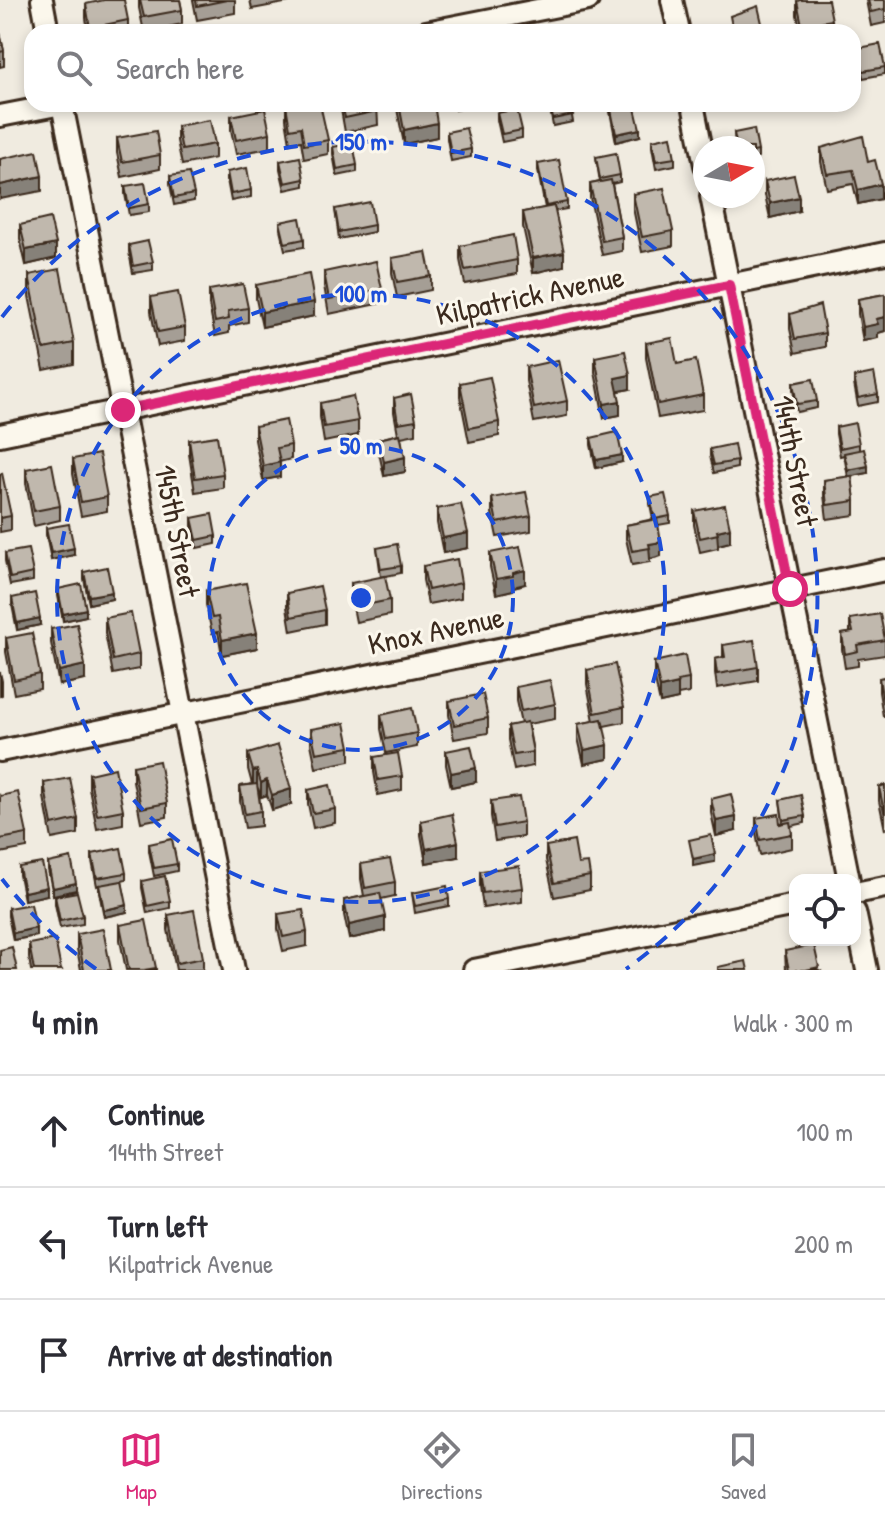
<!DOCTYPE html>
<meta charset="utf-8">
<style>
:root{--surface:#fff;--page:#f7f7f7;--text:#2b2b33;--muted:#7c7c81;--line:#e1e1e2;--accent:#db2777}
body{margin:0;font-family:"Patrick Hand",sans-serif;background:var(--page);color:var(--text)}
.controls{position:absolute;right:24px;bottom:24px;display:grid;overflow:hidden;border-radius:16px;box-shadow:0 4px 12px #0003}
.controls button{width:72px;height:72px;display:grid;place-items:center;padding:0;border:0;border-bottom:2px solid var(--line);background:var(--surface);color:var(--text);font:40px sans-serif}
.compass{position:absolute;left:693px;top:136px;width:72px;height:72px;border-radius:50%;background:var(--surface);box-shadow:0 4px 12px #0003;rotate:80deg}
.stop{position:absolute;width:24px;height:24px;margin:-18px;border:6px solid #db2777;border-radius:50%;background:#fff}
.stop.end{background:#db2777;border-color:#fff;box-shadow:0 2px 8px #0008}
.list{margin:0;padding:0;list-style:none}
h2{display:flex;justify-content:space-between;align-items:center;height:104px;margin:0;padding:0 32px;font-size:34px}
h2 small{font-size:26px;font-weight:400;color:var(--muted)}
.list li{display:grid;grid-template-columns:52px 1fr auto;gap:24px;align-items:center;box-sizing:border-box;height:112px;padding:0 32px;border-top:2px solid var(--line)}
.list b{display:block;font-size:30px;white-space:nowrap}
.list p{margin:0;font-size:26px;white-space:nowrap;color:var(--muted)}
.list em{font-size:26px;font-style:normal;color:var(--muted)}
.icon{flex:none;width:44px;height:44px;fill:none;stroke:currentColor;stroke-width:2;stroke-linecap:round;stroke-linejoin:round}
.map{position:relative;flex:none;width:885px;height:970px;overflow:hidden}
.search{position:absolute;background:var(--surface);box-shadow:0 4px 12px #0003;left:24px;right:24px;top:24px;height:88px;display:flex;align-items:center;gap:20px;box-sizing:border-box;padding:0 28px;border-radius:24px;color:var(--muted);font-size:30px}
.sheet{height:440px;background:var(--surface)}
nav{display:flex;justify-content:space-around;align-items:center;box-sizing:border-box;height:112px;border-top:2px solid var(--line);background:var(--surface);font-size:22px;color:var(--muted)}
nav a{display:grid;justify-items:center;gap:4px}
nav .on{color:var(--accent)}
.map>svg:first-child{display:block}
</style>
<div class="map">
<svg width="885" height="970" viewBox="0 0 885 970">
<rect width="100%" height="100%" fill="#f0ebe0"/>
<filter id="ink" filterUnits="userSpaceOnUse"><feTurbulence type="fractalNoise" baseFrequency=".0125" numOctaves="2"/><feDisplacementMap in="SourceGraphic" scale="16" xChannelSelector="R" yChannelSelector="G"/><feConvolveMatrix kernelMatrix="1 2 1 2 8 2 1 2 1" color-interpolation-filters="sRGB"/></filter>
<g filter="url(#ink)">
<g fill="none" stroke-linecap="round" stroke-linejoin="round">
<defs>
<g id="minor">
<path d="M42,0l6,32"/>
<path d="M672,0l7,32"/>
<path d="M426,32l162,-32"/>
<path d="M62,104l172,866"/>
<path d="M693,104l12,61"/>
<path d="M0,116l62,-12"/>
<path d="M711,196l138,684"/>
<path d="M0,435l885,-182"/>
<path d="M0,751l885,-181"/>
<path d="M855,893l30,-6"/>
<path d="M855,912l12,58"/>
<path d="M474,970l321,-65"/>
</g>
</defs>
<use href="#minor" stroke="#3b2a1e" stroke-width="26"/>
<use href="#minor" stroke="#fbf7ec" stroke-width="20"/>
</g>
<g fill="#a59e95" stroke="#3b2a1e" stroke-width="2">
<path d="M139,0h41l2,10v14l-38,8 -5,-24z"/>
<path d="M193,0h42v13l-38,7z"/>
<path d="M250,0h40v2l-38,7z"/>
<path d="M866,0h19v23l-14,3z"/>
<path d="M797,1l35,19v12h-31l-4,-17z"/>
<path d="M86,4l42,16v12h-40l-2,-14z"/>
<path d="M0,33l4,18v15l-4,1z"/>
<path d="M859,48l26,18v8l-22,4 -4,-22z"/>
<path d="M340,104h37l1,21 -33,7z"/>
<path d="M396,104h38l3,33 -33,7z"/>
<path d="M453,104h32l-30,6z"/>
<path d="M549,104h21l3,18 -20,4z"/>
<path d="M286,105l42,35v14l-24,5 -3,-18 -11,2 -4,-24z"/>
<path d="M610,105l30,31 -24,6 -6,-30z"/>
<path d="M497,113l25,17v8l-20,4 -5,-22z"/>
<path d="M231,116l39,17v15l-34,6 -5,-24z"/>
<path d="M177,126l38,18v14l-33,7 -5,-24z"/>
<path d="M447,132l24,17v8l-20,4 -4,-22z"/>
<path d="M734,133l24,18v7l-5,1v-11h-18z"/>
<path d="M117,138l43,17v14l-38,8 -5,-24z"/>
<path d="M652,140l23,18v7l-19,4 -4,-22z"/>
<path d="M333,147l24,18v7l-20,4 -4,-22z"/>
<path d="M821,148l47,14 13,37 -23,5 -5,-20 -26,5 -6,-27z"/>
<path d="M596,157l24,18v7l-8,2 10,53v14l-20,4 -12,-57v-14l10,-2z"/>
<path d="M280,161l24,18v7l-19,4 -5,-21z"/>
<path d="M538,164l29,38v7l-12,2 9,55 -31,7 -10,-46v-15l22,-4 -7,-37z"/>
<path d="M227,172l24,18v7l-20,4 -4,-21z"/>
<path d="M170,176l24,18v7l-20,4 -4,-21z"/>
<path d="M765,181l34,30 -29,7 -5,-23z"/>
<path d="M125,186l24,18v8l-20,3 -4,-21z"/>
<path d="M633,194l40,37v15l-31,6 -9,-44z"/>
<path d="M335,209l39,16v7l-35,7z"/>
<path d="M280,222l24,17v8l-19,3 -5,-21z"/>
<path d="M20,225l36,33 -30,7 -6,-26z"/>
<path d="M129,245l24,17v8l-20,3 -4,-21z"/>
<path d="M460,246l57,14v14l-52,10 -5,-24z"/>
<path d="M392,258l39,18v14l-34,7 -5,-24z"/>
<path d="M324,272l58,17v14l-53,11 -5,-28z"/>
<path d="M29,275l45,68v21l-30,6 -15,-74z"/>
<path d="M256,285l58,31 -52,11 -6,-28z"/>
<path d="M209,290l39,18v14l-19,4v7l-14,3 -6,-31z"/>
<path d="M885,294v37l-7,2v5l-15,3 -5,-27v-15z"/>
<path d="M151,297l34,30v14l-27,5 -7,-34z"/>
<path d="M790,314l35,19v14l-30,6 -5,-24z"/>
<path d="M646,343l57,52v15l-45,8 -12,-60z"/>
<path d="M595,357l35,32 -12,2 2,24 -16,3 -9,-46z"/>
<path d="M526,367l41,34v15l-33,6 -8,-41z"/>
<path d="M854,377l24,17v8l-20,4 -4,-22z"/>
<path d="M460,383l39,39v14l-30,6 -9,-45z"/>
<path d="M793,383l24,18v7l-20,4 -4,-22z"/>
<path d="M394,398l22,22v14l-15,3 4,35 -21,4 -5,-23v-14l19,-5 -4,-22z"/>
<path d="M320,403l38,18v14l-34,7 -4,-25z"/>
<path d="M255,426l36,19v14l-12,3 1,15 -17,3 -8,-40z"/>
<path d="M836,427l23,17v6l9,23 -16,3 3,25v14l-28,4 -3,-24v-15l24,-3 -4,-22 -4,1 -4,-22z"/>
<path d="M591,438l31,24 -26,6 -5,-23z"/>
<path d="M189,440l34,34v14l-28,4 -6,-38z"/>
<path d="M710,449l27,12v7l-23,5 -4,-17z"/>
<path d="M73,459l34,38v14l-26,5 -8,-42z"/>
<path d="M26,469l34,37v14l-26,6 -8,-43z"/>
<path d="M0,474l11,42v14l-11,2z"/>
<path d="M650,497l20,19v7l-12,2 3,31 -11,3v3l-18,3 -6,-26v-14l27,-6 -3,-15z"/>
<path d="M492,498l39,18v15l-34,6 -5,-24z"/>
<path d="M437,509l31,39 -25,5 -6,-30z"/>
<path d="M694,511l36,31 -12,3v3l-18,4 -6,-27z"/>
<path d="M192,518l24,18v8l-19,4 -5,-22z"/>
<path d="M46,528l28,27 -23,5 -5,-25z"/>
<path d="M377,548l24,18v7l-20,4z"/>
<path d="M5,553l28,20v8l-23,4 -5,-24z"/>
<path d="M490,553l35,31 -12,3v3l-17,4 -6,-27z"/>
<path d="M423,566l38,17v15l-33,6 -5,-24z"/>
<path d="M84,572l28,27 -23,5 -5,-25z"/>
<path d="M351,583l39,17v15l-34,7 -5,-25z"/>
<path d="M58,589l28,27 -23,5 -5,-25z"/>
<path d="M206,591l51,57 -35,7 -4,-23 -6,1 -6,-28z"/>
<path d="M287,593l38,17v14l-34,7 -4,-24z"/>
<path d="M12,598l28,27 -23,5 -5,-25z"/>
<path d="M105,618l34,36v15l-26,5 -8,-41z"/>
<path d="M850,619l35,21v15l-27,4v7l-13,2 -3,-19v-15l8,-1z"/>
<path d="M51,629l34,51 -26,5 -8,-42z"/>
<path d="M6,638l34,36v15l-26,5 -8,-42z"/>
<path d="M723,645l35,22v14l-41,7 -2,-15v-14l8,-2z"/>
<path d="M654,662l35,17v14l-11,2v4l-18,4 -6,-27z"/>
<path d="M587,670l37,37v15l-20,4 4,33 -24,5 -6,-26v-14l16,-3 -7,-37z"/>
<path d="M0,672l2,9v14l-2,1z"/>
<path d="M885,677v39h-2l-4,-24v-14z"/>
<path d="M516,687l39,17v15l-27,5 5,28v14l-19,4 -6,-30v-14l13,-2 -5,-23z"/>
<path d="M449,701l39,17v15l-34,6 -5,-24z"/>
<path d="M381,715l36,18v14l-31,6 -5,-24z"/>
<path d="M311,729l39,18v14l-34,7 -5,-24z"/>
<path d="M446,751l30,31 -25,5 -5,-22z"/>
<path d="M248,754l43,50 -19,6 -5,-15 -6,2 -3,-9 3,23v15l-16,2 -5,-27v-15l12,-2 -4,-15z"/>
<path d="M374,757l28,19v14l-24,5 -4,-23z"/>
<path d="M133,766l34,37v14l-26,5 -8,-41z"/>
<path d="M89,774l34,36v14l-26,5 -8,-41z"/>
<path d="M44,783l34,36v15l-26,5 -8,-42z"/>
<path d="M885,785v45l-6,-29v-14z"/>
<path d="M308,790l27,19v14l-22,5 -5,-24z"/>
<path d="M0,796l27,38v14l-27,5z"/>
<path d="M711,799l25,32 -20,5 -5,-23z"/>
<path d="M780,800l25,16v7l-14,3 1,8v14l-32,7 -4,-22v-15l27,5z"/>
<path d="M491,801l32,21v15l-28,4 -4,-25z"/>
<path d="M421,821l37,36 -32,6 -5,-28z"/>
<path d="M149,844l28,20v7l-23,5 -5,-25z"/>
<path d="M546,846l32,18 12,12v14l-36,7 -8,-37z"/>
<path d="M92,854l34,19v7l-4,1 5,31 -23,5 -5,-25v-7l-2,1 -5,-25z"/>
<path d="M48,863l28,27 -23,5 -5,-25z"/>
<path d="M361,864l34,18v14l-14,3 4,32 -36,8 -5,-24v-15l20,-4 -3,-17z"/>
<path d="M19,867l28,28 -23,5 -5,-25z"/>
<path d="M480,871l42,17v14l-39,6 -3,-22z"/>
<path d="M142,881l28,20v7l-23,5 -5,-25z"/>
<path d="M412,893l37,6v7l-34,7z"/>
<path d="M55,896l28,20v8l-23,4 -5,-24z"/>
<path d="M8,908l28,28 -23,4 -5,-24z"/>
<path d="M278,914l29,18v14l-24,5 -5,-22z"/>
<path d="M168,915l35,43v12h-27l-8,-40z"/>
<path d="M120,925l36,43v2h-30l-6,-30z"/>
<path d="M77,934l34,36h-30l-4,-21z"/>
<path d="M29,944l32,26h-30l-2,-12z"/>
<path d="M785,951l34,19h-33z"/>
</g>
<g fill="#868179" stroke="#3b2a1e" stroke-width="2">
<path d="M437,123v14l-33,7v-14z"/>
<path d="M640,129v7l-24,6v-8z"/>
<path d="M42,176v15l-42,8v-14z"/>
<path d="M881,184v15l-23,5v-14z"/>
<path d="M799,197v14l-29,7v-15z"/>
<path d="M56,244v14l-30,7v-15z"/>
<path d="M564,252v14l-31,7v-15z"/>
<path d="M314,302v14l-52,11v-15z"/>
<path d="M885,317v14l-7,2v5l-15,3v-14l13,-8z"/>
<path d="M630,375v14l-15,3v-14z"/>
<path d="M620,401v14l-16,3v-14z"/>
<path d="M622,455v7l-26,6v-8z"/>
<path d="M405,457v15l-21,4v-14z"/>
<path d="M280,462v15l-17,3v-14z"/>
<path d="M868,466v7l-20,4v-7z"/>
<path d="M730,528v14l-12,3 -1,-14z"/>
<path d="M468,533v15l-25,5v-15z"/>
<path d="M661,542v14l-11,3 -1,-15z"/>
<path d="M74,548v7l-23,5v-7z"/>
<path d="M525,570v14l-12,3v3l-17,4v-15l17,-6z"/>
<path d="M112,592v7l-23,5v-8z"/>
<path d="M86,609v7l-23,5v-7z"/>
<path d="M40,618v7l-23,5v-7z"/>
<path d="M257,633v15l-35,7v-15z"/>
<path d="M85,665v15l-26,5v-14z"/>
<path d="M678,684v15l-18,4v-15z"/>
<path d="M608,745v14l-24,5v-14z"/>
<path d="M476,768v14l-25,5v-14z"/>
<path d="M257,770v14l-4,2v-15z"/>
<path d="M267,780v15l-6,2v-14z"/>
<path d="M291,789v15l-19,6v-15z"/>
<path d="M736,817v14l-20,5v-15z"/>
<path d="M458,842v15l-32,6v-14z"/>
<path d="M715,854v8l-22,4v-7z"/>
<path d="M76,883v7l-23,5v-7z"/>
<path d="M47,887v8l-23,5v-8z"/>
<path d="M127,905v7l-23,5v-7z"/>
<path d="M385,917v14l-36,8v-14z"/>
<path d="M36,928v8l-23,4v-7z"/>
</g>
<g fill="#c0b8ad" stroke="#3b2a1e" stroke-width="2">
<path d="M104,0h20l4,20 -38,8 -4,-24z"/>
<path d="M140,0h40l2,10 -38,7z"/>
<path d="M196,0h31l-30,6z"/>
<path d="M800,0h28l4,20 -30,5 -5,-24z"/>
<path d="M868,0h17v9l-14,3z"/>
<path d="M758,6l6,26h-31l-3,-16z"/>
<path d="M0,33l4,18 -4,1z"/>
<path d="M880,44l5,23 -22,4 -4,-23z"/>
<path d="M289,104h31l8,36 -24,5 -3,-18 -11,2 -4,-24z"/>
<path d="M342,104h35l1,7 -33,7z"/>
<path d="M399,104h35l3,19 -33,7z"/>
<path d="M550,104h20l3,11 -20,4z"/>
<path d="M614,104h20l6,25 -24,5 -6,-29z"/>
<path d="M265,109l5,24 -34,7 -5,-24z"/>
<path d="M517,109l5,21 -20,4 -5,-21z"/>
<path d="M210,120l5,24 -33,6 -5,-24z"/>
<path d="M466,128l5,21 -20,4 -4,-21z"/>
<path d="M754,129l4,22 -5,1v-4h-16l-3,-15z"/>
<path d="M156,131l4,24 -38,7 -5,-24z"/>
<path d="M671,136l4,22 -19,3 -4,-21z"/>
<path d="M863,136l5,26 7,-2 6,24 -23,6 -5,-20 -26,4 -6,-26z"/>
<path d="M353,143l4,22 -20,4 -4,-22z"/>
<path d="M37,151l5,25 -42,9v-26z"/>
<path d="M616,153l4,22 -20,4 -4,-22z"/>
<path d="M300,157l4,22 -19,4 -5,-22z"/>
<path d="M559,160l8,42 -21,4 -8,-42z"/>
<path d="M247,168l4,22 -20,4 -4,-22z"/>
<path d="M189,173l5,21 -20,4 -4,-22z"/>
<path d="M794,175l5,22 -29,6 -5,-22z"/>
<path d="M611,180l11,57 -20,4 -12,-57z"/>
<path d="M145,183l4,21 -20,4 -4,-22z"/>
<path d="M664,188l9,43 -31,6 -9,-43z"/>
<path d="M370,202l4,23 -35,7 -4,-23z"/>
<path d="M554,206l10,46 -31,6 -10,-46z"/>
<path d="M50,218l6,26 -30,6 -6,-25z"/>
<path d="M300,218l4,21 -19,4 -5,-21z"/>
<path d="M513,235l4,25 -52,10 -5,-24z"/>
<path d="M148,241l5,21 -20,4 -4,-21z"/>
<path d="M426,252l5,24 -34,6 -5,-24z"/>
<path d="M376,261l6,28 -53,10 -5,-27z"/>
<path d="M60,269l14,74 -30,6 -15,-74z"/>
<path d="M309,274l5,28 -52,10 -6,-27z"/>
<path d="M243,284l5,24 -20,3 1,8 -14,3 -6,-32z"/>
<path d="M178,292l7,35 -27,5 -7,-35z"/>
<path d="M885,294v23l-9,2 2,5 -15,3 -5,-28z"/>
<path d="M820,305l5,28 -30,6 -5,-25z"/>
<path d="M672,338l5,26 19,-4 7,35 -45,9 -12,-61z"/>
<path d="M625,351l5,24 -15,3 5,23 -16,3 -9,-47z"/>
<path d="M558,360l9,41 -33,7 -8,-41z"/>
<path d="M874,373l4,21 -20,4 -4,-21z"/>
<path d="M490,377l9,45 -30,6 -9,-45z"/>
<path d="M813,379l4,22 -20,3 -4,-21z"/>
<path d="M411,394l5,26 -18,3 -4,-25z"/>
<path d="M353,396l5,25 -34,6 -4,-24z"/>
<path d="M286,420l5,25 -14,3 3,14 -17,4 -8,-40z"/>
<path d="M855,423l4,21 -19,4 -4,-21z"/>
<path d="M617,432l5,23 -26,5 -5,-22z"/>
<path d="M400,434l5,23 -21,5 -5,-23z"/>
<path d="M217,436l6,38 -28,4 -6,-38z"/>
<path d="M734,444l3,17 -23,4 -4,-16z"/>
<path d="M864,449l4,17 -20,4 -4,-17z"/>
<path d="M99,454l8,43 -26,5 -8,-43z"/>
<path d="M52,464l8,42 -26,5 -8,-42z"/>
<path d="M2,473l9,43 -11,2v-44z"/>
<path d="M852,476l3,25 -28,4 -3,-25z"/>
<path d="M526,492l5,24 -34,7 -5,-25z"/>
<path d="M665,494l5,22 -15,3 -5,-22z"/>
<path d="M461,504l7,29 -25,5 -6,-29z"/>
<path d="M725,505l5,23 -13,3 1,3 -18,4 -6,-27z"/>
<path d="M212,514l4,22 -19,4 -5,-22z"/>
<path d="M657,519l4,23 -12,2 1,4 -18,3 -6,-26z"/>
<path d="M69,524l5,24 -23,5 -5,-25z"/>
<path d="M397,544l4,22 -20,3 -4,-21z"/>
<path d="M520,547l5,23 -12,3v3l-17,3 -6,-26z"/>
<path d="M28,549l5,24 -23,5 -5,-25z"/>
<path d="M457,559l4,24 -33,7 -5,-24z"/>
<path d="M107,567l5,25 -23,4 -5,-24z"/>
<path d="M385,576l5,24 -34,7 -5,-24z"/>
<path d="M246,583l11,50 -35,7 -4,-23 -6,1 -6,-27z"/>
<path d="M81,584l5,25 -23,5 -5,-25z"/>
<path d="M320,586l5,24 -34,7 -4,-24z"/>
<path d="M35,593l5,25 -23,5 -5,-25z"/>
<path d="M131,613l8,41 -26,6 -8,-42z"/>
<path d="M880,614l5,26 -28,5 1,6 -13,3 -3,-20 11,-2 -3,-13z"/>
<path d="M77,624l8,41 -26,6 -8,-42z"/>
<path d="M32,633l8,41 -26,6 -8,-42z"/>
<path d="M754,640l4,27 -41,7 -2,-15 10,-2 -2,-12z"/>
<path d="M685,655l4,24 -12,2 1,3 -18,4 -6,-26z"/>
<path d="M615,664l9,43 -29,6 -8,-43z"/>
<path d="M885,677v24l-2,1 -4,-24z"/>
<path d="M550,680l5,24 -34,7 -5,-24z"/>
<path d="M483,694l5,24 -34,7 -5,-24z"/>
<path d="M412,708l5,25 -31,6 -5,-24z"/>
<path d="M602,719l6,26 -24,5 -6,-26z"/>
<path d="M527,722l6,30 -19,3 -6,-29z"/>
<path d="M345,723l5,24 -34,6 -5,-24z"/>
<path d="M278,745l13,44 -19,6 -5,-15 -6,3 -4,-13 -4,1 -5,-17z"/>
<path d="M471,746l5,22 -25,5 -5,-22z"/>
<path d="M398,753l4,23 -24,4 -4,-23z"/>
<path d="M159,761l8,42 -26,5 -8,-42z"/>
<path d="M115,768l8,42 -26,5 -8,-41z"/>
<path d="M70,778l8,41 -26,6 -8,-42z"/>
<path d="M257,784l4,27 -16,3 -5,-28z"/>
<path d="M330,785l5,24 -22,4 -5,-23z"/>
<path d="M885,785v31l-6,-29z"/>
<path d="M18,792l9,42 -27,5v-43z"/>
<path d="M731,794l5,23 -20,4 -5,-22z"/>
<path d="M801,795l4,21 -22,4 -3,-20z"/>
<path d="M519,797l4,25 -28,5 -4,-26z"/>
<path d="M452,814l6,28 -32,7 -5,-28z"/>
<path d="M779,814l1,10 10,-2 2,12 -32,6 -4,-22z"/>
<path d="M711,835l4,19 -22,5 -4,-19z"/>
<path d="M172,839l5,25 -23,4 -5,-24z"/>
<path d="M574,841l4,23 10,-1 2,13 -36,7 -8,-37z"/>
<path d="M121,848l5,25 -29,5 -5,-24z"/>
<path d="M71,858l5,25 -23,5 -5,-25z"/>
<path d="M390,859l5,23 -30,6 -4,-24z"/>
<path d="M42,863l5,24 -23,5 -5,-25z"/>
<path d="M519,866l3,22 -39,5 -3,-22z"/>
<path d="M165,876l5,25 -23,5 -5,-25z"/>
<path d="M122,881l5,24 -23,5 -5,-25z"/>
<path d="M447,886l2,13 -34,7 -3,-13z"/>
<path d="M77,892l6,24 -23,5 -5,-25z"/>
<path d="M380,893l5,24 -36,8 -5,-25z"/>
<path d="M31,904l5,24 -23,5 -5,-25z"/>
<path d="M194,910l9,48 -26,5 -9,-48z"/>
<path d="M303,910l4,22 -24,5 -5,-23z"/>
<path d="M146,920l10,48 -12,2h-15l-9,-45z"/>
<path d="M103,929l8,41h-27l-7,-36z"/>
<path d="M55,939l6,31h-27l-5,-26z"/>
<path d="M814,945l5,22 -13,3h-17l-4,-19z"/>
<path d="M12,947l5,23h-17v-20z"/>
<path d="M746,961l2,9h-30v-3z"/>
</g>
</g>
<g fill="none" stroke-linecap="round" stroke-linejoin="round" filter="url(#ink)">
<path stroke="#db2777" stroke-width="10" d="M123,410l606,-125 61,304"/>
</g>
<g fill="none" stroke="#1d4ed8" stroke-width="4" stroke-dasharray="14 10">
<circle cx="361" cy="598" r="152"/>
<circle cx="361" cy="598" r="304"/>
<path d="M96 969A456 456 0 0 1 2 879M2 317A456 456 0 1 1 626 969"/>
</g>
<g text-anchor="middle" stroke-width="6" stroke-linejoin="round" paint-order="stroke">
<g font-size="30" fill="#3b2a1e" stroke="#fbf7ec">
<text transform="translate(530 296) rotate(-12)" y="10">Kilpatrick Avenue</text>
<text transform="translate(795 461) rotate(79)" y="10">144th Street</text>
<text transform="translate(177 531) rotate(79)" y="10">145th Street</text>
<text transform="translate(436 631) rotate(-12)" y="10">Knox Avenue</text>
</g>
</g>
<circle cx="361" cy="598" r="12" fill="#1d4ed8" stroke="#fbf7ec" stroke-width="4"/>
<g font-size="24" text-anchor="middle" font-weight="bold" fill="#1d4ed8" stroke="#fbf7ec" stroke-width="6" stroke-linejoin="round" paint-order="stroke">
<text x="361" y="150">150 m</text>
<text x="361" y="302">100 m</text>
<text x="361" y="454">50 m</text>
</g>
</svg>
<div class="controls">
<button><svg class="icon" aria-label="locate" viewBox="0 0 24 24"><circle cx="12" cy="12" r="6"/><path d="M12 2v4M12 18v4M2 12h4M18 12h4"/></svg></button>
</div>
<svg class="compass" viewBox="-18 -18 36 36"><path d="M0-13l5 13h-10z" fill="#e53935"/><path d="M0 13l5-13h-10z" fill="#7c7c81"/></svg>
<div class="stop" style="left:790px;top:589px"></div>
<div class="stop end" style="left:123px;top:410px"></div>
<div class="search"><svg class="icon" aria-label="search" viewBox="0 0 24 24"><circle cx="10" cy="10" r="6"/><path d="M15 15l6 6"/></svg>Search here</div>
</div>
<section class="sheet">
<h2>4 min<small>Walk · 300 m</small></h2>
<ul class="list">
<li><svg class="icon" aria-label="ahead" viewBox="0 0 24 24"><path d="M12 20V5M6 11l6-6 6 6"/></svg><div><b>Continue</b><p>144th Street</p></div><em>100 m</em></li>
<li><svg class="icon" aria-label="left" viewBox="0 0 24 24"><path d="M17 20v-9H6M10 6l-5 5 5 5"/></svg><div><b>Turn left</b><p>Kilpatrick Avenue</p></div><em>200 m</em></li>
<li><svg class="icon" aria-label="arrive" viewBox="0 0 24 24"><path d="M6 21V4h12l-3 4 3 4H6"/></svg><div><b>Arrive at destination</b></div></li>
</ul>
</section>
<nav>
<a class="on"><svg class="icon" aria-label="map" viewBox="0 0 24 24"><path d="M3 6l6-2 6 2 6-2v14l-6 2-6-2-6 2zM9 4v14M15 6v14"/></svg>Map</a>
<a><svg class="icon" aria-label="directions" viewBox="0 0 24 24"><path d="M12 3l9 9-9 9-9-9zM9 14v-3h6M13 9l2 2-2 2"/></svg>Directions</a>
<a><svg class="icon" aria-label="saved" viewBox="0 0 24 24"><path d="M7 4h10v16l-5-4-5 4z"/></svg>Saved</a>
</nav>
